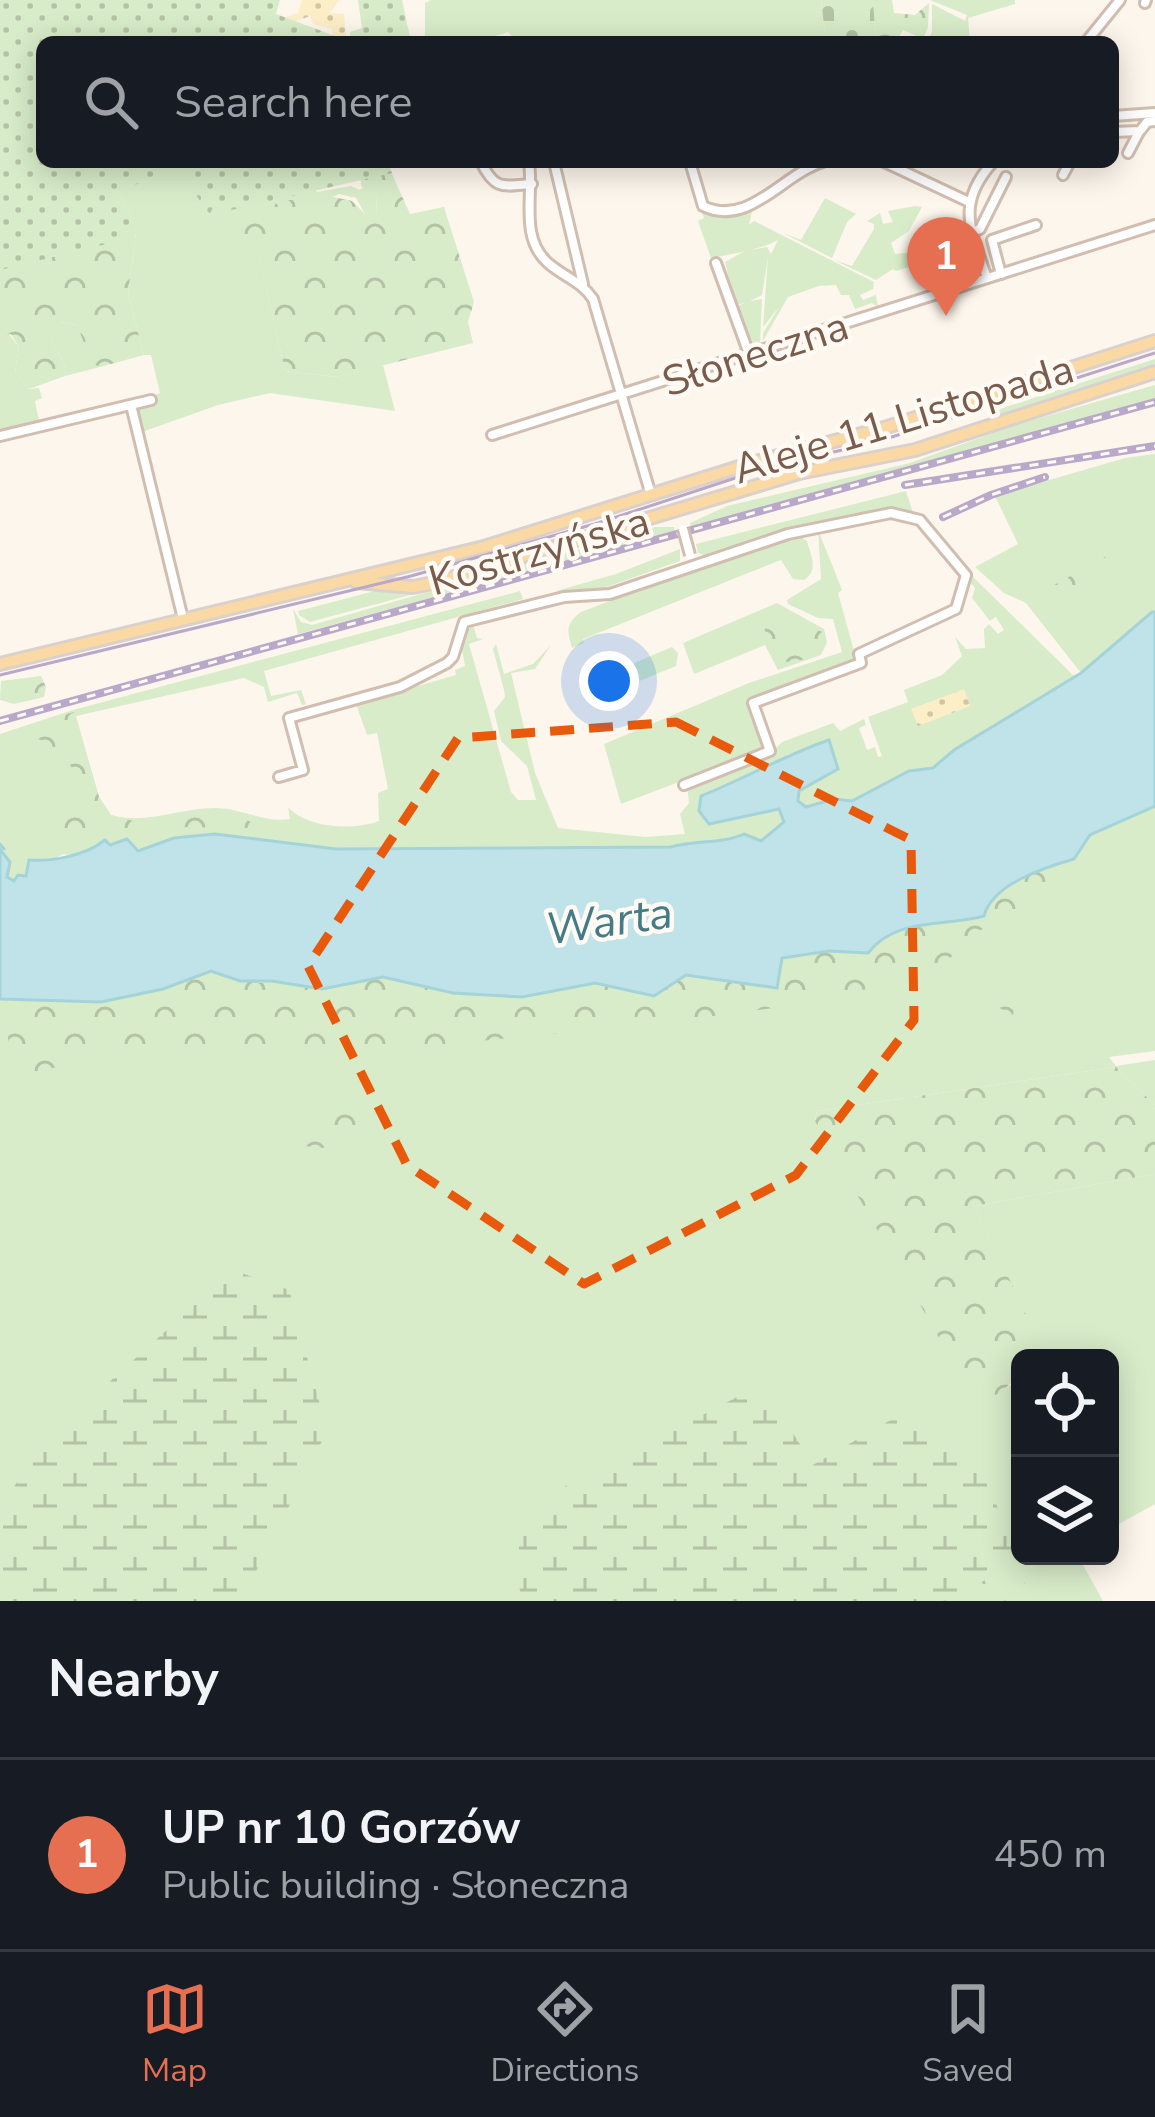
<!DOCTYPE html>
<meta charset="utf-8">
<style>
:root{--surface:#171b24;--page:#20242c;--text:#f1f3f6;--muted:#9ea1a6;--line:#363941;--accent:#e76f51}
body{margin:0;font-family:"Nunito Sans",sans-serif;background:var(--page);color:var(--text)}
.controls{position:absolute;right:36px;bottom:36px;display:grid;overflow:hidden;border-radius:18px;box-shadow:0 6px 30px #0003}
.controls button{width:108px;height:108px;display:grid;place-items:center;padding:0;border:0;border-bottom:3px solid var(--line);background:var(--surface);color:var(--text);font:60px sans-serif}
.you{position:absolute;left:609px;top:681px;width:42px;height:42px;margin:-30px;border:9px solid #fff;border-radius:50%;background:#1a73e8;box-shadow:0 0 0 18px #1a73e833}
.badge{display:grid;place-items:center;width:78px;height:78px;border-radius:50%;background:var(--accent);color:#fff;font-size:39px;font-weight:700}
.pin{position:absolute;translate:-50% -99px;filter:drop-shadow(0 3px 6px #0008)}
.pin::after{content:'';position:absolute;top:63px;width:42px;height:36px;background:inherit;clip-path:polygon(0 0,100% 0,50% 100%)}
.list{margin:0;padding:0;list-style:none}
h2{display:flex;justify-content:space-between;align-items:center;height:156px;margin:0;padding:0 48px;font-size:51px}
h2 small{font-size:39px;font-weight:400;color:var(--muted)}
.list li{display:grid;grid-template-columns:78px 1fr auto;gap:36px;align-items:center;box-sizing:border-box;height:192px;padding:0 48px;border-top:3px solid var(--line)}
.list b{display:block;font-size:45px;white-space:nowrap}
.list p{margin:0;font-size:39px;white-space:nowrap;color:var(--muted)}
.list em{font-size:39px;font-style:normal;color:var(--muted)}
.icon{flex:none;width:66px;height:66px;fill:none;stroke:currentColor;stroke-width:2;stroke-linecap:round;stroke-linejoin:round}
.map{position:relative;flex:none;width:1155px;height:1601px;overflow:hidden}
.search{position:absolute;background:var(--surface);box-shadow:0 6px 30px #0003;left:36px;right:36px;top:36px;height:132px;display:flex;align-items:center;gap:30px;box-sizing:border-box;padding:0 42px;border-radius:18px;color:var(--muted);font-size:45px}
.sheet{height:348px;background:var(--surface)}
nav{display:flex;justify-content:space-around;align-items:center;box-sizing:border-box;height:168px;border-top:3px solid var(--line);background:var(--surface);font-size:33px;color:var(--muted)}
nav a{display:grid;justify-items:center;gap:6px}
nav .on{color:var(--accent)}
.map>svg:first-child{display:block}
</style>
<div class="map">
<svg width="1155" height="1601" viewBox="0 0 1155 1601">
<defs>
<pattern id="forest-crowns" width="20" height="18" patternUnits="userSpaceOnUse" patternTransform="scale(3)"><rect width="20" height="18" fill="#d8ecc9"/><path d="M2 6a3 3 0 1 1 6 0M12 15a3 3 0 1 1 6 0" fill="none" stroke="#b4c2a5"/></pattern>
<pattern id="wetland-marsh" width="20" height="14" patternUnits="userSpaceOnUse" patternTransform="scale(3)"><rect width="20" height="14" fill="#d8ecc9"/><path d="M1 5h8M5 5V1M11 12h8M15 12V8" fill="none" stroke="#b4c2a5"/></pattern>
<pattern id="sand-dots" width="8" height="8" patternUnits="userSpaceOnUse" patternTransform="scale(3)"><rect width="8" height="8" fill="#fcefc7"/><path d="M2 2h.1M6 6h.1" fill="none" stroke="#d1c5a4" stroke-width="1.8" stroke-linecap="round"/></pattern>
<pattern id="cemetery-stones" width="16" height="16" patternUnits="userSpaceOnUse" patternTransform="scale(3)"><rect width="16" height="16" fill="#d8ecc9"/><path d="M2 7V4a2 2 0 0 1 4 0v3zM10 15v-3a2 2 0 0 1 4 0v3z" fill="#b4c2a5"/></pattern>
<pattern id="park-dots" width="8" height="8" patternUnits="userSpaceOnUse" patternTransform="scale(3)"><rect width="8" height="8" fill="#d8ecc9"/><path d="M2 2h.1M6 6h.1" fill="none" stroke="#b4c2a5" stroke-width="1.8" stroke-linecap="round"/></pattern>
</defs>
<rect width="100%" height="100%" fill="#fdf6ec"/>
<g fill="#d8ecc9">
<path d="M431,0h390l5,42h-309l-9,-10c-28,9 -55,15 -83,5v-34z"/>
<path d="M930,0h85v4l-47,14 2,24h-43l5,-10v-28l33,17 2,-6z"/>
<path d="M136,162h156l25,30 34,-6 9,4 5,-4 12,10 -1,18h-11l-9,-16 -17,-4 -14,7 -47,4 -31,15 11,31 27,120 51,6 47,-12 12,46 -125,-18 -52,12 -76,27 -6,-27 18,-4v-6l6,-2 -9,-38h-7l-16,-61 8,-62 -16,-40 40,-19z"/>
<path d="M825,198l31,16 -9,8 -15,36 -49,-25 18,7z"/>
<path d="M696,200c17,18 33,11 57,7l-4,18 5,-4 120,61 -1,7 -13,6 3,5 13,-5 2,12 -6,-4 -17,6 -6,-14h-8l-5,-10 -17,1 -31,11 -25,44v-8l16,-26 -16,20 5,-70 -6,38 -12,6 12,-2 -2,44 -11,1 -13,-37 8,-4 -9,2 -10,-43 20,-11 22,-4 4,7 7,-14c-15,9 -49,15 -67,18l-13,-37 6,-3z"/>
<path d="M915,206l7,1 -13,24 -18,12 4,11 19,-2 2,3 47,-14 3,8 -70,22 -3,-2 -17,11 -42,-20 18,6 22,-37v-5l-7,-3 13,-8 3,11 10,-2 -5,-11z"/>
<path d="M60,322l17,3 23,42 -35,9 1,-8 -14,-26z"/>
<path d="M7,332l12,15 -4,25 14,17 10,-1 3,10 -7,3 4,20 -39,10v-95z"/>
<path d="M1155,359v9l-159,52 -3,-9z"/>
<path d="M1155,385v14l-464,129 -1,-5 37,-17 183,-43 105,-38z"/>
<path d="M1155,454v158l-74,61 -55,-70 -22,-10 -29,-26 43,-23 -23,-48 130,-38z"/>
<path d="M906,491l7,22 -17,-4 -110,23 -79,24 -9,-3 -2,-9z"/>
<path d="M655,527h19l1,5 -377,102 -5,-25 8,13 11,3z"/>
<path d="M818,530l24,60 -4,3 19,69 -108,38 17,49 -145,55 -17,-60 145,-61 93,-31 -9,-33 -15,-1 -30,-14 -1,-4 34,-21z"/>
<path d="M798,535l9,6c4,15 12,29 -3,39l-11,-1 -12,-19 -198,79 1,4 -12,5c-5,-17 -7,-24 9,-36l114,-44z"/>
<path d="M680,549v12l-96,34 -28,-4 60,-17z"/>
<path d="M970,574l105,103 -121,73 -21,18 -25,4 -56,29 -18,-2 -28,8 -6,-3 -1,-13 39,-22 -50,-15 -15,13 -72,29 1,10 77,3 5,13 -24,19 -20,-5 -69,11 -335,2 -121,-15 -41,4 -37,13c-42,-15 -44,9 -74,3l-48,27 -8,-4 -3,-28h-4v-115l73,-24 447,-119 3,8 -259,72 7,25 30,-6 5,14 -4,1 -5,-12 -29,9 -4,-15 -20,-9 -168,38 23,81 12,18c36,10 68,-7 104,-7 26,0 49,15 75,11l-2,-12c19,21 65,24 91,14l-1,-28 10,-4 -11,-56 -10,2 -11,-31 100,-29 -1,-5 10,-4 -5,-26 13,-16 4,14 6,1 -14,5 42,148 7,8h18l-9,-34 -26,-25 -7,-30 11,-14 -1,-7 -11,-41 3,-5 8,30 29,-10 18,-19 -16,24 -24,4 24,100 23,55 87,9 40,-3 -5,-20 9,-11 -2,-18 83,-31 12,-12 51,-19 7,8 24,-12 2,6 -7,3 8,22 8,-3 3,10 4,-1 -14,-39 40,-15 -4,-12 38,-15 20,-19 -7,-19 11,12 19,-1 -1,-19 5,-5 9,10 6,-4 -8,-13 -6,4 -18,-23 3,-10 -7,-8z"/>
<path d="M390,587l46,1 -126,34 -11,-7 -1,-4z"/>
<path d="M777,603l47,26 3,13 -6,13 -43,15 -13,-25 -71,29 -11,-31z"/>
<path d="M672,647l6,6 -2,13 -73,30 -12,-3 1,-12z"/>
<path d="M1155,806v245l-46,6 7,9 39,-6v45l-39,-38 -299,44 -2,9 163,285 36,-22 6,-9v182h58l25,45h-1103v-602l965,-78 109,-62 15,-24z"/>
<path d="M1155,1174v330l-45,25v-171h-80l9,-15 -65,-137z"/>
</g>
<g fill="url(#forest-crowns)">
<path d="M873,0h19l2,13 21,2 14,-12 -1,24 -5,12 -20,-9 -7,12h-20z"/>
<path d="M387,163l23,51 34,-7 30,95 -6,20 5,21 -137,34 -51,-6 -27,-119 -20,-8 9,-24 -20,-9 44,-10 7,4 11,-5 35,1 5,-5 23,5 13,13h11l1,-18 -16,-10v-9z"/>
<path d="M160,173l-40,20 16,39 -8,62 16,61 -44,12 -8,-4 -15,-38 -16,-3 -9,20 14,26 -1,8 -36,13 -14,-17 4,-25 -8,-13 -11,2v-142z"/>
<path d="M1155,519v25c-31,25 -68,57 -107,63l-8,-5v-9l81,-45z"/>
<path d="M776,610l46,22 1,15c-11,12 -31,18 -46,13 -7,-22 -23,-31 -1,-50z"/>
<path d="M41,676l5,11 -2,10 -30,7 -14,-4 1,-19z"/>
<path d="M74,712l25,85 12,18 22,6 -2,18 -46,-4 -21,3 -3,-13 9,-20 -4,-23 8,-5c-2,-25 -34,-36 -55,-49z"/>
<path d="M189,814l56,5 17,9 -86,-1 -12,-5z"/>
<path d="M1074,859l-10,22 -97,57 -31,37 -163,33 -120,16 -377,37 -120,-7 -79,8 -67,17 -3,-65 -7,-15 101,3 62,-13 48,-18 29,10 82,8 61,-12 70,16 69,4 73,-14 59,13 31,-21 92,13 5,-30 47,-7 39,2 15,-19 103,-27c22,-24 57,-39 88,-48z"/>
<path d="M1023,964l-10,51c-21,-8 -22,-18 -24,-39l6,-7z"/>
<path d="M1116,1067l39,38v69l-181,32 66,137 -10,15h-10c0,27 -21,34 -42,48l-163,-285 2,-10z"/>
<path d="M346,1108l16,8 3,14c-22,14 -40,24 -65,14z"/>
<path d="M1023,1562l2,25 -9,14h-75z"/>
</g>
<g fill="url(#wetland-marsh)">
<path d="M233,1270l56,20 38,141 -86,170h-241v-86l32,-63z"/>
<path d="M762,1384l51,81 88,-51 70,36 52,112 -82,39h-419l-6,-31 5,-37 43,-46z"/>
</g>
<g fill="url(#sand-dots)">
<path d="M302,0h37l-9,13 14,1 2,23 7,5 -20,-5 -1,-8 -19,-5 -3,-8 -16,6 -25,20 11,-23 18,-6z"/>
<path d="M964,689l6,17 -52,20 -7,-17z"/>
</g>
<path fill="url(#cemetery-stones)" d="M821,0h52l3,42h-50z"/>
<g fill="url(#park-dots)">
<path d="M0,0h280l-4,14 59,22 6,6h-299v120h346l4,11 -165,38 -13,-6 -5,11 -31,-51 -58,27 16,40 -9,7 -127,31z"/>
<path d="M358,0h44l9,42h-61v-10l12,-4z"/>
</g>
<path fill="#bfe3e8" stroke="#a5d3da" stroke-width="3" d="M1152,612h3v194l-65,29 -16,24c-28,8 -82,25 -90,57 -41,11 -88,1 -116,37l-39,-2 -47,7 -5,30 -91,-13 -32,21 -59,-13 -73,14 -69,-4 -70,-16 -61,12 -50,-8h-32l-29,-10 -48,18 -62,13 -101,-3v-150l10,13 -3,15 7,4 4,-6 8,1 3,-16c23,2 58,-5 76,-20l5,5 17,-6 11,12 36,-13 41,-4 121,15 335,-2c24,-7 51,-3 73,-13l17,7 23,-19 -5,-13 -70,15 -10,-13 2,-15c45,-18 84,-41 128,-56l9,29 -39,22 -1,10 8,6 28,-8 18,2 57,-30 24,-3 21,-18 127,-77z"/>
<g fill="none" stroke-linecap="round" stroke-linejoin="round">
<path stroke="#a5d3da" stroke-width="3" d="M0,844l4,5"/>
<defs>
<g id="minor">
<path d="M1145,3l1,-3"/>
<path d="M1086,42l34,-42"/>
<path d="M1113,116l42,-3"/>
<path d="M1113,132l27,-1 7,-9 8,-1"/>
<path d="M1128,153l11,-21"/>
<path d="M481,162c14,29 22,24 51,22"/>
<path d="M529,162c5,34 -10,75 19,101 16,14 33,18 45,36l58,196"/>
<path d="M554,162l29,122"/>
<path d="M690,162l13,44c46,22 79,-32 120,-44"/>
<path d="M884,162l85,40"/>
<path d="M1063,175l7,-13"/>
<path d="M972,232l8,-3 26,-52"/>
<path d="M716,263l33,91"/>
<path d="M1001,274l-9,-34 44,-15"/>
<path d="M987,278c-16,-47 -32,-74 6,-116"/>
<path d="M131,405l52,214"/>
<path d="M492,435l663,-210"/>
<path d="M0,436l151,-36"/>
<path d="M279,777l24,-7 -14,-52 111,-31 47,-24 6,-6 11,-35 100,-25 46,-3 178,-60 103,-21 29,7 46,55 -10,34 -97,45 2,9 -108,40 17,48 -86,34"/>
</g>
<g id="major">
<path d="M356,582l57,5 25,-5 361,-109 116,-23 240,-78"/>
<path d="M0,664l484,-117 268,-84 132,-35 271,-87"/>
</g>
</defs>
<use href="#minor" stroke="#d1beb0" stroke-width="14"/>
<use href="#major" stroke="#dad1cd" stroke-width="16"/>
<use href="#minor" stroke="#fff" stroke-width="8"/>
<use href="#major" stroke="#fbd9a5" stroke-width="10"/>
<path stroke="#b9a8c9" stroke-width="3" d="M0,675l411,-99 187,-53 174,-57 101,-23 282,-90"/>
<defs>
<g id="rail">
<path d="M905,485l250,-39"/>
<path d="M943,517l48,-22 54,-18"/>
<path d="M0,721l1155,-319"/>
</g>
</defs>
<use href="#rail" stroke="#b9a8c9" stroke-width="8"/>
<use href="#rail" stroke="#fffaf3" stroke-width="3" stroke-dasharray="9" stroke-linecap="butt"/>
<defs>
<path id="minor-bridge" d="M683,529l7,26"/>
</defs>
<use href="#minor-bridge" stroke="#d1beb0" stroke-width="14" stroke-linecap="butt"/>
<use href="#minor-bridge" stroke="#fff" stroke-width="8"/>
</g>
<path fill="none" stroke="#e8590c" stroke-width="9" stroke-dasharray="24 15" stroke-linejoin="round" d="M676,722l235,118 3,180 -118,155 -212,109 -177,-119 -99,-199 150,-228z"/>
<g text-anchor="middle" stroke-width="9" stroke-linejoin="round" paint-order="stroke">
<g font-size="42" fill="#7a5c4d" stroke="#fffaf3">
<text transform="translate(755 353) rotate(-18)" y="15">Słoneczna</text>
<text transform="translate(903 418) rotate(-17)" y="15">Aleje 11 Listopada</text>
<text transform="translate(539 550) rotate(-16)" y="15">Kostrzyńska</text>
</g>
<g font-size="45" font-style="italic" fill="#437c86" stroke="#fffaf3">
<text transform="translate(609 920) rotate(-8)" y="16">Warta</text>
</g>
</g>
</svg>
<div class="controls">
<button><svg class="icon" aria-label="locate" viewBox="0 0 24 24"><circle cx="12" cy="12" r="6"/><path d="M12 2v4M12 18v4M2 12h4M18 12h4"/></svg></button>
<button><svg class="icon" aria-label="layers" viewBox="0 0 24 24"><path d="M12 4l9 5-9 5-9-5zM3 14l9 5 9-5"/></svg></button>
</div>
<div class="you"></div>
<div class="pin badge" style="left:946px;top:316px">1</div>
<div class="search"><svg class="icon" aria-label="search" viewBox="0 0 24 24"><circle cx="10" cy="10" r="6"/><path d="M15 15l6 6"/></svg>Search here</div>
</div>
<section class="sheet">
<h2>Nearby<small></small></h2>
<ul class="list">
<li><span class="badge">1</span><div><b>UP nr 10 Gorzów</b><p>Public building · Słoneczna</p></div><em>450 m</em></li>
</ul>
</section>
<nav>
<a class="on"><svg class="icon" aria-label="map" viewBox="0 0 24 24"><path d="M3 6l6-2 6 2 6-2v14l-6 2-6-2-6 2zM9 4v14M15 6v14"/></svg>Map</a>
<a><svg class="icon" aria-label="directions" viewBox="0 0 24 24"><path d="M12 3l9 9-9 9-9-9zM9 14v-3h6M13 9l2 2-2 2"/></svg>Directions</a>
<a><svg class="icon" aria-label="saved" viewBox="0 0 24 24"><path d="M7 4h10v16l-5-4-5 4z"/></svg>Saved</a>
</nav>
